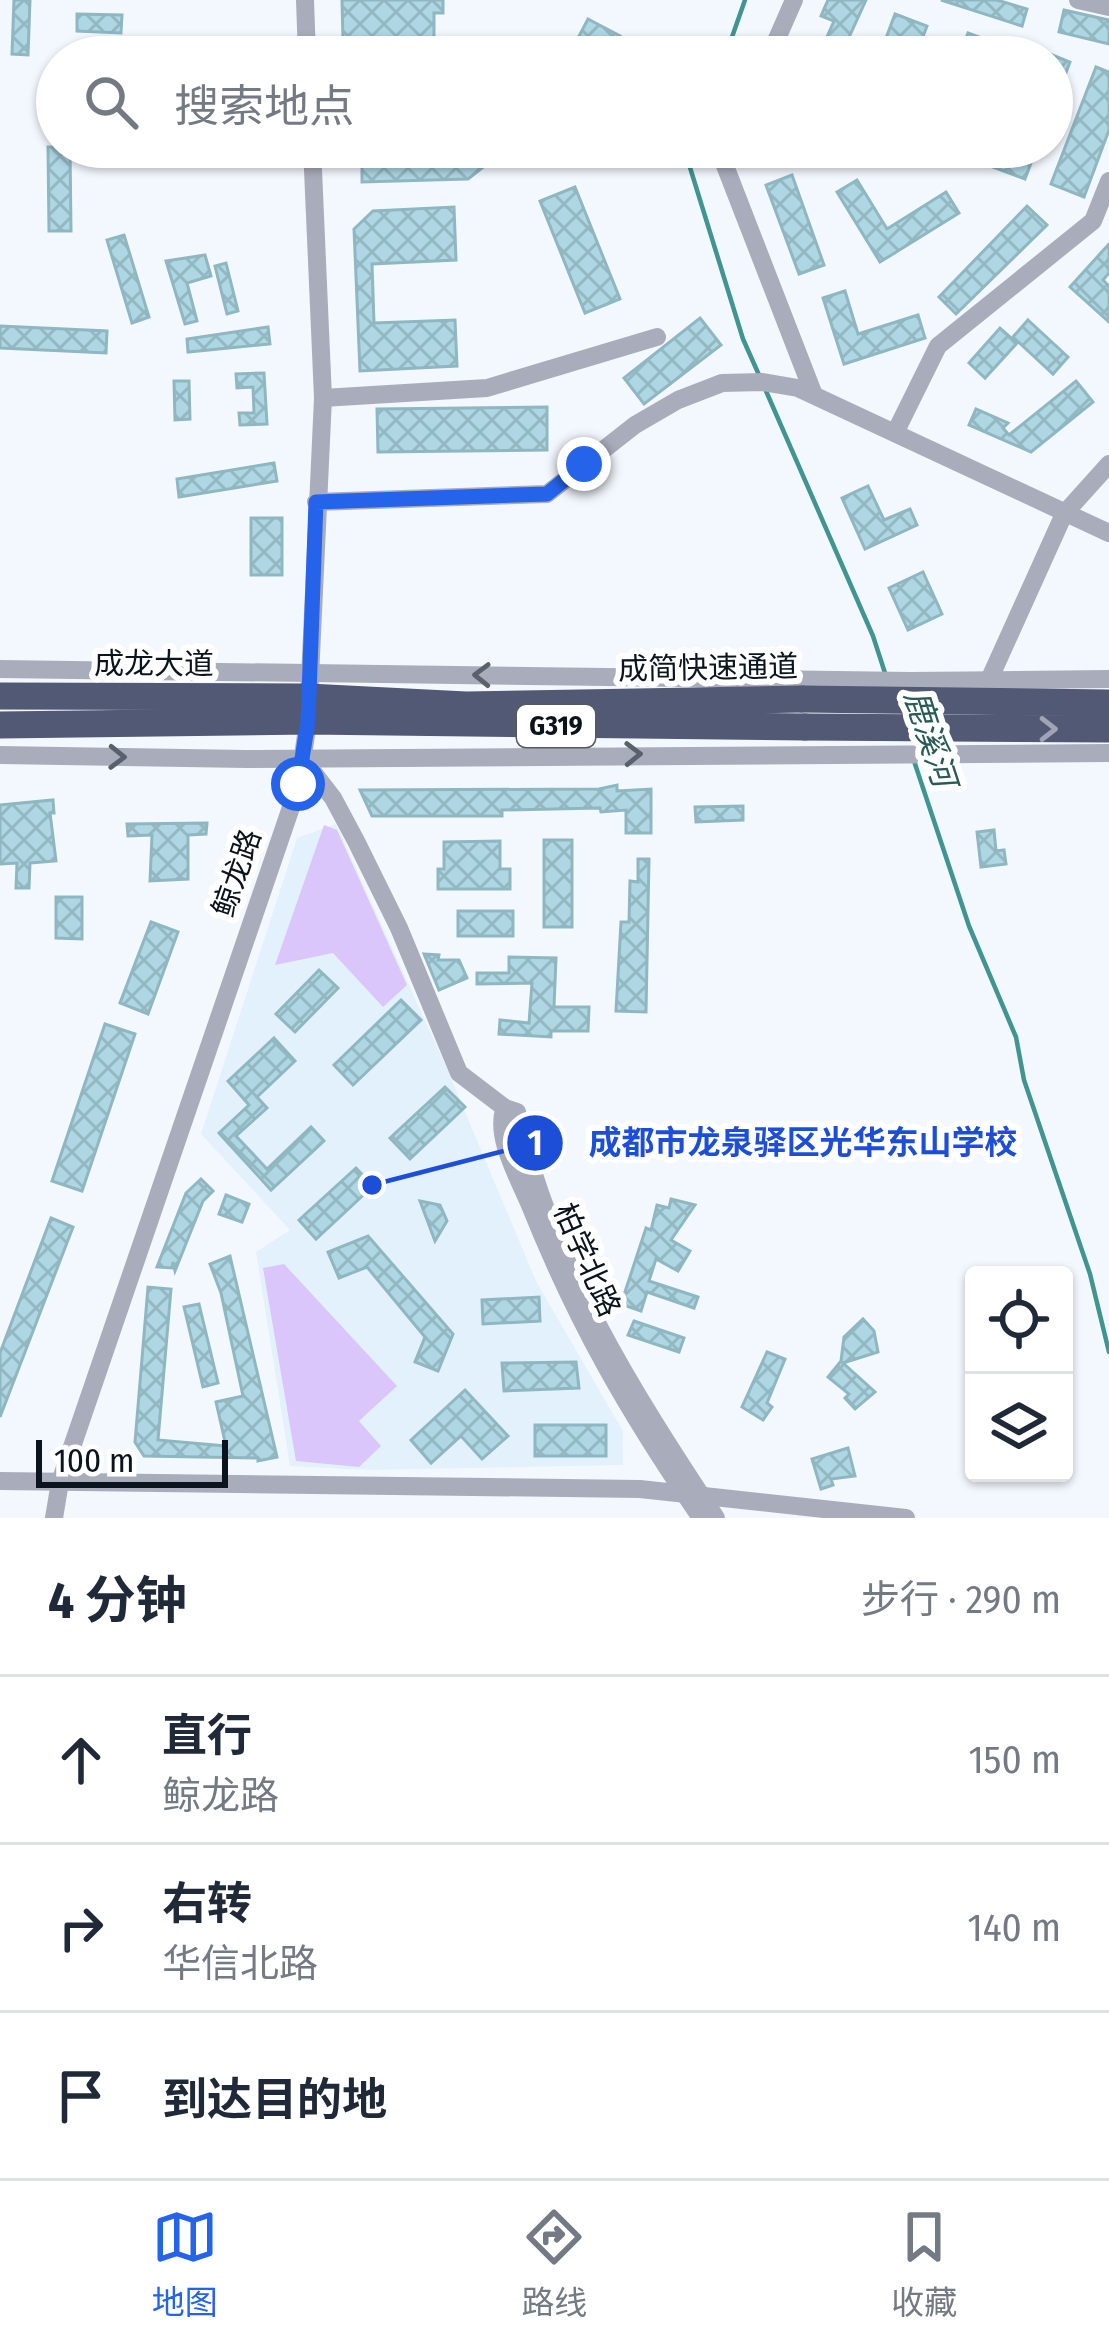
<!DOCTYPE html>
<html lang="zh">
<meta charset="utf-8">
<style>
:root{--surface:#fff;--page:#f2f2f3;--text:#1f2937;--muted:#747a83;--line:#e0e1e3;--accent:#2563eb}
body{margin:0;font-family:"Fira Sans Condensed","Noto Sans SC",sans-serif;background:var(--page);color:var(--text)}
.controls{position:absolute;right:36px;bottom:36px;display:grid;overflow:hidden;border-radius:12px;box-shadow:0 3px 9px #0004}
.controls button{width:108px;height:108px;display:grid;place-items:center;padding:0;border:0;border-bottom:3px solid var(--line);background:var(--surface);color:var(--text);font:60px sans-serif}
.scale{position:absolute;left:36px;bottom:30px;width:192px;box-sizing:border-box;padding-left:12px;border:6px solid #0a141c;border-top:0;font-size:33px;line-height:42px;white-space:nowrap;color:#0a141c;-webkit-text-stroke:9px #fff;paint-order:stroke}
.stop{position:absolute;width:36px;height:36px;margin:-27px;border:9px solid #2563eb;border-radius:50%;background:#fff}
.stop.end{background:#2563eb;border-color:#fff;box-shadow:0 3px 12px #0008}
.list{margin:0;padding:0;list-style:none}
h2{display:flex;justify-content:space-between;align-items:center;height:156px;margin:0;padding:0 48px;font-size:51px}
h2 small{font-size:39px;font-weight:400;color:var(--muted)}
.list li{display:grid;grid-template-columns:78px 1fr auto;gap:36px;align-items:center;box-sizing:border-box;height:168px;padding:0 48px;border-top:3px solid var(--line)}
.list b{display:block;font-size:45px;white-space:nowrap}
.list p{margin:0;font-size:39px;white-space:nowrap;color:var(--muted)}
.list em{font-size:39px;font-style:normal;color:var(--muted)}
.icon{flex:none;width:66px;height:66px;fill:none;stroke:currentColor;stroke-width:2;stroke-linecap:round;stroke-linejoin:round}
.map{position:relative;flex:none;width:1109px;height:1518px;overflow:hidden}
.search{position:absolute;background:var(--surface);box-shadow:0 3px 9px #0004;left:36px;right:36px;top:36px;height:132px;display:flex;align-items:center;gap:30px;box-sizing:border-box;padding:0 42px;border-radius:66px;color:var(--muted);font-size:45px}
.sheet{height:660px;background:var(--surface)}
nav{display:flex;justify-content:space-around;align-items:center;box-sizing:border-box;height:168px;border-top:3px solid var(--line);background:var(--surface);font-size:33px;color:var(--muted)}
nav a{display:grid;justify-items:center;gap:6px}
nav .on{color:var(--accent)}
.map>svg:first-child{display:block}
</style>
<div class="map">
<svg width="1109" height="1518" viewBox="0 0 1109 1518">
<defs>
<pattern id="building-cross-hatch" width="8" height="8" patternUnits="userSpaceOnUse" patternTransform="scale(3)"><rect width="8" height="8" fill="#aed7e3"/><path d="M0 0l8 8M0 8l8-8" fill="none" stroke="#94b8c2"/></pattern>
</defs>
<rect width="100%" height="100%" fill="#f3f8fe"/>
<path fill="#e3f1fd" d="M336,824l112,247 88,210 87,150v34l-256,5 -77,-4 -34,-214 34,-22 -89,-96 96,-296z"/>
<g fill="#dbc6fb">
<path d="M324,825l13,5 70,155 -24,22 -50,-54 -58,12z"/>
<path d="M284,1264l113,122 -38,35 22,25 -22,21 -63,-6 -33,-193z"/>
</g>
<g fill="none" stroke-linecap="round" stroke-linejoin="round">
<g stroke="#409491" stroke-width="4.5">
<path d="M725,57l20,-57"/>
<path d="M693,147l-5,14 55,178 16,36"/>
<path d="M766,391l107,245 12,37"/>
<path d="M913,758l56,168 47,111 8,43 66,194 19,78"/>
</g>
</g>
<g fill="url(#building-cross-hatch)" stroke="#8eb7c2" stroke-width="3">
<path d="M14,0h16l-2,55 -16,-1z"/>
<path d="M342,0h101v13h-9v44h-65v-17l-26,1z"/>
<path d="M828,0h38l-26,57h-22l16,-36 -13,-5z"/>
<path d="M941,0h56l30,9 -5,17z"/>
<path d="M1064,10l45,10v24l-50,-12z"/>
<path d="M77,14l45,1 -1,18 -44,-2z"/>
<path d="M895,14l32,12 -12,31h-36z"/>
<path d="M588,19l32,17 -11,21h-41z"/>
<path d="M968,33l33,12 -5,12h-37z"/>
<path d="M1052,55l18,7 -17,44h-1z"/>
<path d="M1096,67l13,5v58l-25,67 -33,-13z"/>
<path d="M48,147h22l1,84h-22z"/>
<path d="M125,147h140v10l-138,9z"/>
<path d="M1000,147h37l-12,32 -32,-12z"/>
<path d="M479,150h8v14l-19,15 -106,3v-17l105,-3z"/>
<path d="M792,175l32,90 -25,9 -33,-89z"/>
<path d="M857,180l30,49 59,-37 13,21 -79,49 -43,-70z"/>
<path d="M575,187l45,112 -35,14 -45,-112z"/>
<path d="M1027,206l20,19 -91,89 -17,-17z"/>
<path d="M454,207l2,53 -84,4 2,59 81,-3 2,46 -97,5 -6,-142 19,-18z"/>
<path d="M124,235l25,82 -17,6 -25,-83z"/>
<path d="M1109,244v29l-6,7 6,6v36l-39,-35z"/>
<path d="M205,255l6,21 -24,7 10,38 -12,3 -19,-63z"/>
<path d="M226,263l12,48 -11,3 -12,-48z"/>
<path d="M845,291l13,43 60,-19 7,23 -81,26 -21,-66z"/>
<path d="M700,318l21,27 -77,59 -20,-26z"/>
<path d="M1028,320l40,37 -15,17 -40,-37z"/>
<path d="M0,326l107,5 -1,22 -106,-5z"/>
<path d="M268,327l2,17 -82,8 -1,-13z"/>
<path d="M1000,328l17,15 -32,35 -16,-15z"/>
<path d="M264,373l3,51 -27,1 -1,-12h15l-1,-26 -16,1 -1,-14z"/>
<path d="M174,381h15l1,38 -15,1z"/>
<path d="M1076,381l17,21 -62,50 -62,-27 7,-16 32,14 -5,5 6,7z"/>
<path d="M547,407v43l-169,2 -1,-43z"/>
<path d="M274,463l3,18 -98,16 -2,-18z"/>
<path d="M868,486l16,34 26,-11 7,16 -52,24 -23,-51z"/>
<rect x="251" y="518" width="31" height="57"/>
<path d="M923,572l19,42 -34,16 -19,-42z"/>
<path d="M617,785v6l34,-2v44h-25v-23l-25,2 -1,-4 -98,2v6h-130l-12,-26 239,-1z"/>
<path d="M53,800l1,13h-4l6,48 -26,2 -1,25h-13l1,-25 -17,1v-59z"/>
<path d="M743,806v14l-47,2 -1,-15z"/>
<path d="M207,823l-1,11 -18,1v44l-38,2 2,-46 -24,1 -1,-12z"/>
<path d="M994,830l2,21 8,-1 2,14 -25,3 -4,-35z"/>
<rect x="544" y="840" width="28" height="87"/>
<path d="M500,841v28h10v20h-72v-20h6v-27z"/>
<path d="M638,859h11l-3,153 -30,-1 5,-89h8l1,-41 8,1z"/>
<path d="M56,897h26v42l-26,-1z"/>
<rect x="458" y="911" width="55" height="25"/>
<path d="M151,922l27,10 -30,82 -28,-11z"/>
<path d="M424,954l15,1 -1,5h21l8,18 -28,12z"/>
<path d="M509,957l47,1 -2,49h35l-1,24h-37v6l-52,-3 1,-14 29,3 3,-40 -55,1v-11h32z"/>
<path d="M319,970l19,18 -43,44 -19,-18z"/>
<path d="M401,1000l20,20 -68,65 -19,-20z"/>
<path d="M105,1024l30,10 -53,157 -30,-10z"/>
<path d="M274,1038l21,23 -38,36 10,11 -31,28 31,33 44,-42 13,14 -53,49 -52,-57 30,-28 -21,-24z"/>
<path d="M445,1087l20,20 -55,52 -20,-21z"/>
<path d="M356,1168l17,18 -57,53 -17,-19z"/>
<path d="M201,1179l12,12 -10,10 -28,70 -2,-9 -1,6 -15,-1 29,-74z"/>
<path d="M226,1195l23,9 -7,18 -23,-8z"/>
<path d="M671,1199l24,6 -24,35 19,11 -12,20 -22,-12 -7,22 49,16 -4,11 -47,-16 -6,19 -20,-7 25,-76 5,2 6,-25 12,3z"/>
<path d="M420,1201l20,4 7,16 -12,20z"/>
<path d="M51,1218l22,9 -73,190v-64z"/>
<path d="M368,1236l85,98 -15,37 -23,-9 10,-25 -58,-70 -28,11 -11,-26z"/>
<path d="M230,1256l47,201 -19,4v-3l-114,-2 -9,-14 13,-155 23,2 -13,151 68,6 -10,-44 27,-6 -22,-103 -11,-29z"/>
<path d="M539,1297l1,24 -57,3 -1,-24z"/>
<path d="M199,1304l19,79 -15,4 -19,-80z"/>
<path d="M863,1319l11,12 4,21 -35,11 32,29 -20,17 -10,-11 4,-4 -21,-17 13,-16 3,-24z"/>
<path d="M634,1321l50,17 -5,14 -51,-17z"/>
<path d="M767,1352l18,7 -18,44 5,4 -9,13 -21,-13z"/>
<path d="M576,1362l3,26 -75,3 -2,-28z"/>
<path d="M465,1390l43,46 -26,23 -21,-23 -30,27 -20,-23z"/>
<rect x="535" y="1425" width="71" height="31"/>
<path d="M848,1448l7,28 -24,3 2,6 -12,4 -9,-30z"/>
</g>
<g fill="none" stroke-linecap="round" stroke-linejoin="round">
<g stroke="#a9adbb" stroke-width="18">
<path d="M305,0l2,57"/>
<path d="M1078,0l31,7"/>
<path d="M769,57l25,-57"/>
<path d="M731,147l-7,16 90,232"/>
<path d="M323,398l164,-10 170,-51"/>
<path d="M895,433l43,-87 155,-125 16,-40"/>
<path d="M316,502l231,-8 88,-69 43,-25 44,-17 41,-1 35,6 311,145"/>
<path d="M0,669l910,12 199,-2"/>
<path d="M985,689l79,-175 45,-50"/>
<path d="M0,755l246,4 863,-6"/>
<path d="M302,758l31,40 23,43 43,87 60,145 46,35"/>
<path d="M0,1481l640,8 266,29"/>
<path d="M54,1518l6,-36 239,-698 9,-63 15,-323 -11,-251"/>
<path d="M701,1518c-73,-106 -124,-195 -172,-315 -11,-26 -35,-68 -24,-95l12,4c33,150 115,279 199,406"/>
</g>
<g stroke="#525975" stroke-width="27">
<path d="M0,696l308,1 158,8 336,-6"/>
<path d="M0,725l308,-4 497,6"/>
</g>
<g stroke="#525975" stroke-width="27">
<path d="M802,699l307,4"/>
<path d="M805,727l304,2"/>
</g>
</g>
<defs><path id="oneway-chevron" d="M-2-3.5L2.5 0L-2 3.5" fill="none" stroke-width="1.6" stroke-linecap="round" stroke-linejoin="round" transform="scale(3)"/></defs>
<g stroke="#5a606c">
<use href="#oneway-chevron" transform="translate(482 675) rotate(-179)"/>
<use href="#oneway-chevron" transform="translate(633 754) rotate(-1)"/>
<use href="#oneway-chevron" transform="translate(117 757) rotate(1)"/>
</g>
<use stroke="#a0a4b3" href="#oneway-chevron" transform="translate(1048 729)"/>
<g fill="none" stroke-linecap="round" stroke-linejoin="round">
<path stroke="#2563eb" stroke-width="15" d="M298,784l10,-63 8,-219 231,-8 37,-30"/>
</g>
<g text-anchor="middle" stroke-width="12" stroke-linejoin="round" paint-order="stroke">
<rect fill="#fff" stroke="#545a60" stroke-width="3" x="517" y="705" width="78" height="42" rx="9"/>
<g font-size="27" font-weight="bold" fill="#0a141c">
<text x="556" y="735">G319</text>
</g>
<g font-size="30" fill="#0a141c" stroke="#fff">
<text x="154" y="674">成龙大道</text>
<text transform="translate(708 668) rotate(-1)" y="10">成简快速通道</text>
<text transform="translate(237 873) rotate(-71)" y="10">鲸龙路</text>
<text transform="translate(587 1260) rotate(66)" y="10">柏学北路</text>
</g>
<g font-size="33" font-style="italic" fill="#285a56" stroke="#fff">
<text transform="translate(931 738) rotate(72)" y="12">鹿溪河</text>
</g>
</g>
<path fill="none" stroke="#1d4ed8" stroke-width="4.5" d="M372 1185L535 1143"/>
<g fill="#1d4ed8" stroke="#fff" stroke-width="4.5">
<circle cx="372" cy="1185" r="12"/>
<circle cx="535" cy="1143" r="30"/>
</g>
<g font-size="36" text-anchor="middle" font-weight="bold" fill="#fff">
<text x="535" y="1155">1</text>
</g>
<g font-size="33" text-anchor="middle" font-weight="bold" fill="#1d4ed8" stroke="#fff" stroke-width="12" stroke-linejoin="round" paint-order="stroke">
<text x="803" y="1154">成都市龙泉驿区光华东山学校</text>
</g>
</svg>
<div class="controls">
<button><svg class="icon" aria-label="locate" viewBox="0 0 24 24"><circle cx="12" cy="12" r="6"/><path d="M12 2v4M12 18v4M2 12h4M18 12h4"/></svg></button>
<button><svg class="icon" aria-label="layers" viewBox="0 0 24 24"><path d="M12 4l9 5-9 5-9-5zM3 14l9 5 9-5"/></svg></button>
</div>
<div class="scale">100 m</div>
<div class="stop" style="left:298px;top:784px"></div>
<div class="stop end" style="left:584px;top:464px"></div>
<div class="search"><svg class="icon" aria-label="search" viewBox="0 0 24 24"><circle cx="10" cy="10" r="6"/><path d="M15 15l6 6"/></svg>搜索地点</div>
</div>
<section class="sheet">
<h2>4 分钟<small>步行 · 290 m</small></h2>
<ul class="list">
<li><svg class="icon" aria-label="ahead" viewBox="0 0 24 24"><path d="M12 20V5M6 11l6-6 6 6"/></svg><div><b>直行</b><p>鲸龙路</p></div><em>150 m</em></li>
<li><svg class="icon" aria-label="right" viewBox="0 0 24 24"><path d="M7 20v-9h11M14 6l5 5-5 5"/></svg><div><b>右转</b><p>华信北路</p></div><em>140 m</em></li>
<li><svg class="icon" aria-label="arrive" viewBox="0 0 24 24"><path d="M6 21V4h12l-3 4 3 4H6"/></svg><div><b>到达目的地</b></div></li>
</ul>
</section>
<nav>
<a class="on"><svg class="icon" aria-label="map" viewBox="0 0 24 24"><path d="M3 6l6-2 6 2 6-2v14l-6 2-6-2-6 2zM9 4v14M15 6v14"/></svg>地图</a>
<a><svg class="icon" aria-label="directions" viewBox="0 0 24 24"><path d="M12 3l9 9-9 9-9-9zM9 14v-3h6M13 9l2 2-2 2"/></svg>路线</a>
<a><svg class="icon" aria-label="saved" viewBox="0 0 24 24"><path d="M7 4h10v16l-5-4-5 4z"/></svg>收藏</a>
</nav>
